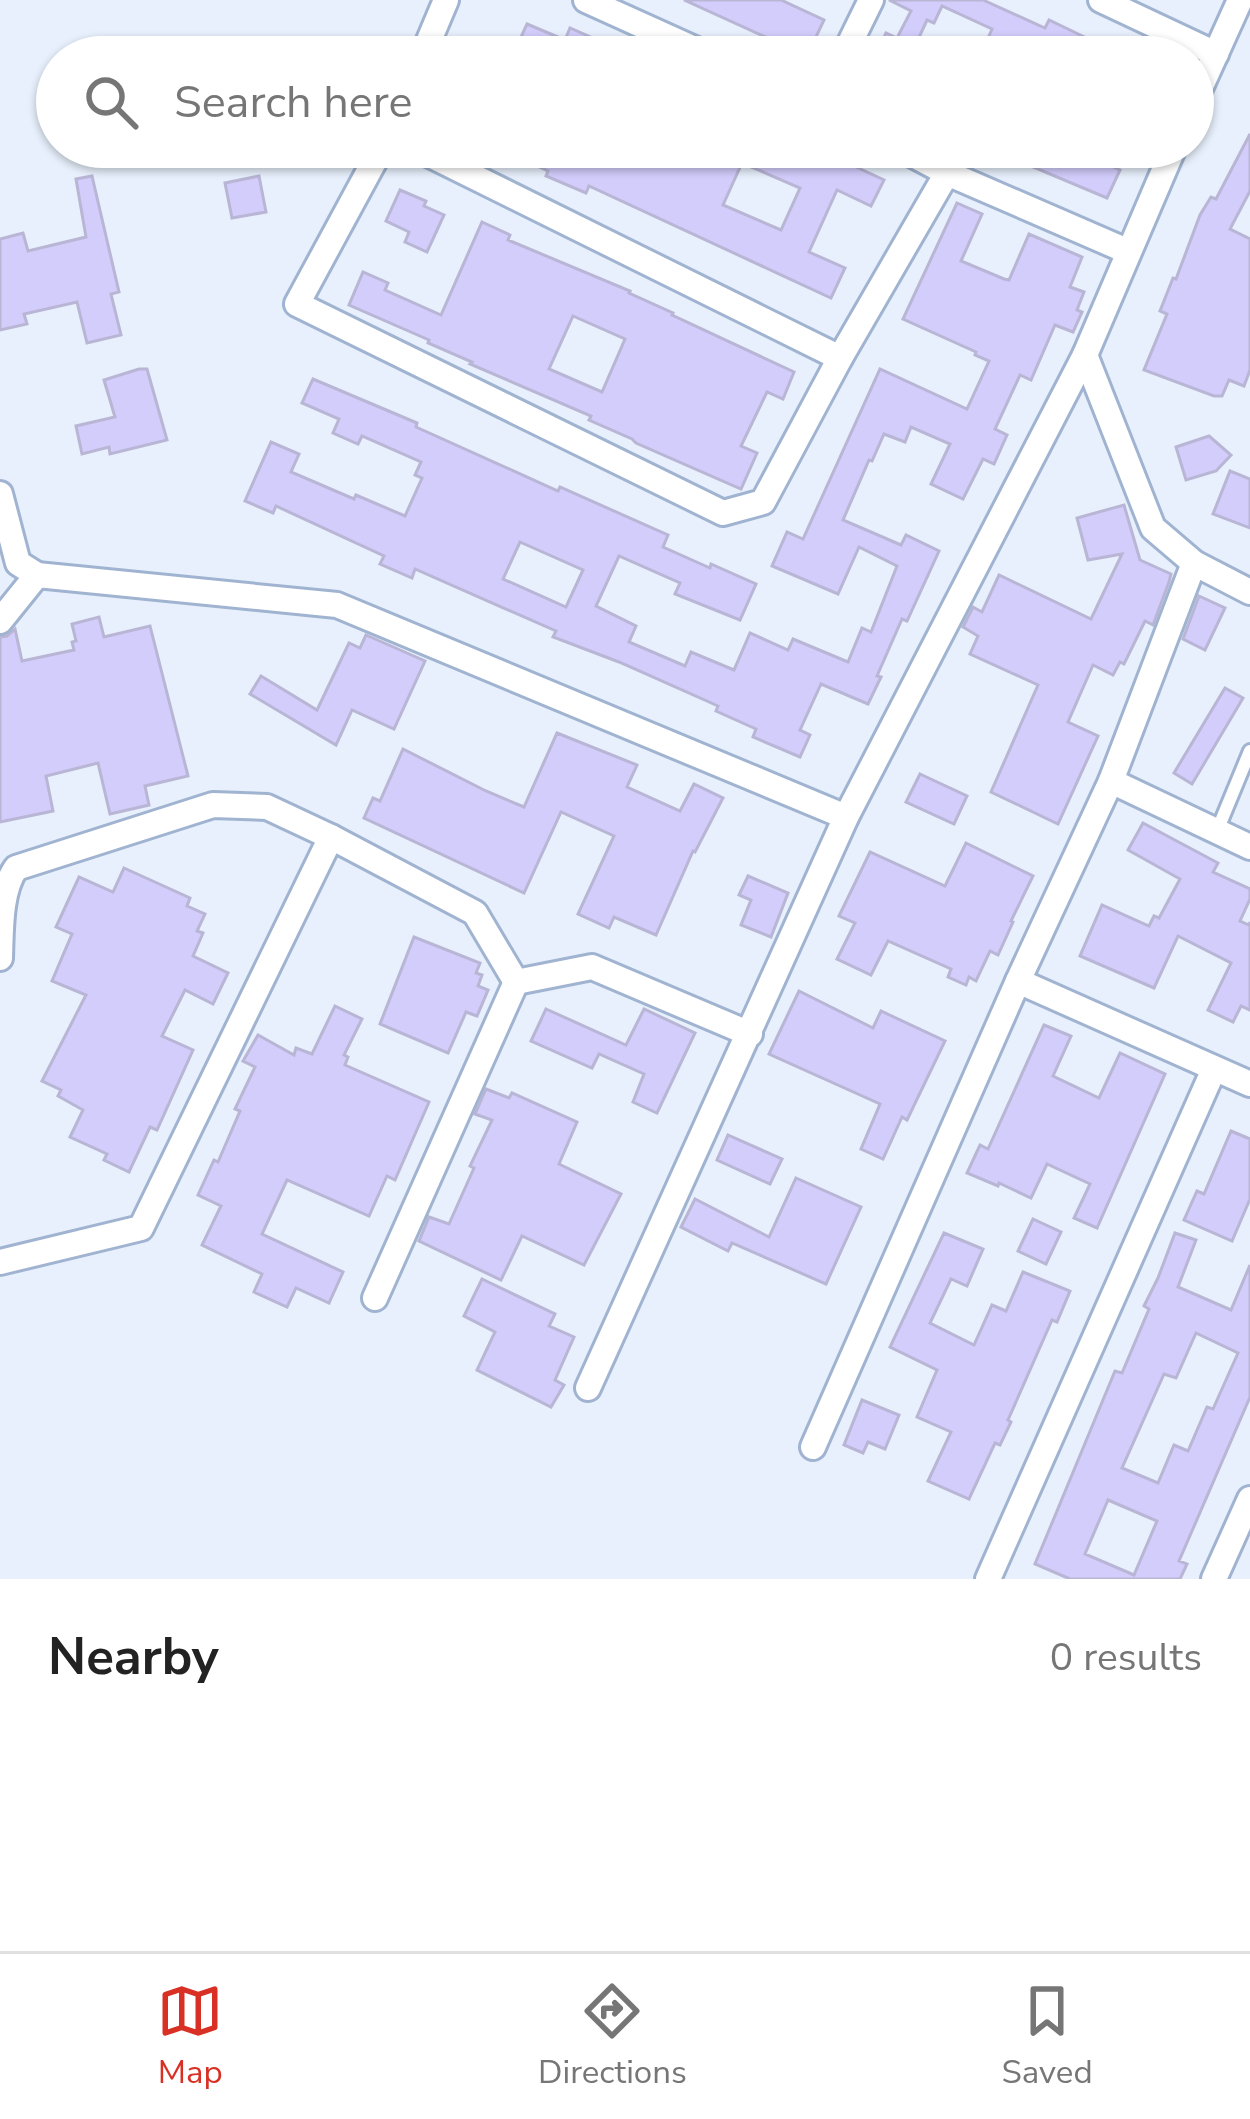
<!DOCTYPE html>
<style>
:root{--surface:#fff;--page:#f6f6f6;--text:#222;--muted:#767676;--line:#e0e0e0;--accent:#d93025}
body{margin:0;font-family:"Nunito Sans",sans-serif;background:var(--page);color:var(--text)}
.list{margin:0;padding:0;list-style:none}
h2{display:flex;justify-content:space-between;align-items:center;height:156px;margin:0;padding:0 48px;font-size:51px}
h2 small{font-size:39px;font-weight:400;color:var(--muted)}
.icon{flex:none;width:66px;height:66px;fill:none;stroke:currentColor;stroke-width:2;stroke-linecap:round;stroke-linejoin:round}
.map{position:relative;flex:none;width:1250px;height:1579px;overflow:hidden}
.search{position:absolute;background:var(--surface);box-shadow:0 3px 9px #0004;left:36px;right:36px;top:36px;height:132px;display:flex;align-items:center;gap:30px;box-sizing:border-box;padding:0 42px;border-radius:66px;color:var(--muted);font-size:45px}
.sheet{height:372px;background:var(--surface)}
nav{display:flex;justify-content:space-around;align-items:center;box-sizing:border-box;height:168px;border-top:3px solid var(--line);background:var(--surface);font-size:33px;color:var(--muted)}
nav a{display:grid;justify-items:center;gap:6px}
nav .on{color:var(--accent)}
.map>svg:first-child{display:block}
</style>
<div class="map">
<svg width="1250" height="1579" viewBox="0 0 1250 1579">
<rect width="100%" height="100%" fill="#e7f0fc"/>
<g fill="#d3cdfc" stroke="#b9b5d5" stroke-width="3" fill-rule="evenodd">
<path d="M684,0h97l43,20 -17,36z"/>
<path d="M889,0h94l62,28 4,-8 77,37h-146l12,-28 -50,-23 -8,17 -7,-3 -12,26 24,11h-64l11,-24 11,5 14,-27z"/>
<path d="M527,24l38,16 5,-12 25,11 -6,12 13,6h-90z"/>
<path d="M1250,134v57l-20,38 20,10v131l-6,16 -15,-6 -7,16h-8l-70,-26 23,-56 -7,-3 13,-33 3,1 24,-64 11,-18 5,2z"/>
<path d="M496,147h281l34,15 6,-13 67,31 -13,26 -34,-16 -28,62 36,16 -14,30 -242,-112 -3,7 -40,-17 2,-5zM742,163l58,25 -19,42 -58,-25z"/>
<path d="M1041,147h27l52,23 -13,28 -74,-31z"/>
<path d="M92,176l27,116 -8,2 10,41 -34,8 -10,-41 -53,12 3,10 -27,6v-91l23,-6 5,18 58,-14 -10,-58z"/>
<path d="M259,176l7,36 -34,6 -7,-35z"/>
<path d="M400,190l26,11 -2,5 20,9 -17,37 -22,-10 4,-10 -23,-11z"/>
<path d="M957,203l25,11 -21,47 43,18 5,1 20,-46 53,23 -12,30 14,5 -7,18 5,2 -9,20 -18,-7 -24,55 -11,-5 -25,54 12,6 -13,29 -11,-5 -20,40 -32,-15 19,-40 -39,-17 -6,15 -21,-8 -12,27 -3,-1 -26,60 58,25 5,-10 33,16 -32,70 -5,-2 -25,57 4,1 -13,27 -47,-20 -21,46 10,5 -10,22 -47,-20 3,-8 -40,-18 2,-5 -99,-44 -66,-25 3,-6 -141,-62 -3,9 -32,-14 4,-8 -108,-50 -3,7 -28,-12 26,-59 28,12 -8,18 63,27 2,-4 49,21 17,-38 -7,-3 6,-13 -59,-26 -4,8 -25,-11 6,-14 -37,-16 11,-24 104,44 -1,4 142,64 2,-4 108,48 -5,12 47,21 1,-4 45,20 -16,36 -65,-26 5,-11 -61,-27 -23,50 40,20 -7,16 56,24 6,-14 43,18 16,-37 38,17 5,-11 55,23 14,-34 9,4 26,-66 -38,-19 -21,47 -66,-28 15,-34 16,7 77,-170 87,40 22,-48 -14,-6 1,-3 -73,-33zM520,542l63,28 -17,37 -63,-28z"/>
<path d="M482,222l28,13 -2,5 122,51 -1,2 44,20 -1,2 122,57 -11,27 -16,-7 -26,54 16,7 -16,36 -105,-46 -4,-4 -43,-19 2,-4 -121,-52 2,-2 -44,-19 1,-3 -80,-35 14,-33 25,11 -3,7 56,25zM573,316l52,23 -23,53 -53,-23z"/>
<path d="M139,369h8l20,71 -57,14 -1,-7 -27,7 -6,-28 39,-9 -11,-37z"/>
<path d="M1209,436l22,19 -15,16 -30,9 -10,-33z"/>
<path d="M1230,471l20,8v49l-37,-14z"/>
<path d="M1124,505l16,55 31,14 -2,8 -16,43 -8,-4 -21,43 -4,-2 -7,13 -20,-10 -25,57 30,14 -40,88 -67,-32 47,-107 -68,-31 8,-18 -15,-9 10,-20 9,5 17,-37 92,44 31,-65 -34,6 -11,-42z"/>
<path d="M1199,596l26,12 -20,42 -22,-11z"/>
<path d="M99,617l5,20 46,-11 38,150 -43,10 4,19 -39,9 -12,-51 -52,13 7,35 -53,11v-185l7,-1 8,-7 7,32 52,-11 -2,-8 4,-1 -4,-17z"/>
<path d="M366,635l59,26 -31,68 -42,-19 -16,35 -86,-51 11,-18 56,34 32,-67 11,5z"/>
<path d="M1225,688l18,10 -51,86 -18,-11z"/>
<path d="M557,733l80,32 -10,22 53,24 14,-27 29,14 -28,54 -2,-1 -37,84 -42,-18 -5,11 -31,-14 36,-78 -53,-24 -37,81 -160,-75 9,-20 7,3 23,-52 83,42 38,16z"/>
<path d="M920,774l47,22 -13,28 -48,-22z"/>
<path d="M1143,823l75,40 -5,9 37,17v10l-10,22 9,4 1,-3v88l-9,-4 -8,16 -25,-12 23,-47 -53,-27 -24,52 -74,-32 22,-51 47,21 5,-10 5,2 21,-39 -52,-29z"/>
<path d="M966,843l67,33 -22,45 2,1 -15,33 -8,-4 -14,30 -7,-4 -3,8 -18,-8 3,-8 -63,-28 -17,34 -34,-16 18,-36 -16,-7 31,-64 75,34z"/>
<path d="M124,868l66,30 -3,8 18,8 -8,17 6,2 -10,23 35,17 -15,31 -28,-14 -23,46 31,14 -36,80 -7,-3 -21,45 -25,-12 3,-6 -37,-17 13,-27 -25,-14 3,-6 -19,-9 44,-86 -34,-14 20,-47 -16,-7 23,-50 34,15z"/>
<path d="M748,876l40,17 -17,44 -30,-12 10,-25 -12,-5z"/>
<path d="M414,937l66,26 -4,10 6,2 -4,11 10,4 -11,26 -11,-4 -18,41 -68,-29z"/>
<path d="M799,991l74,37 8,-17 64,30 -38,79 -5,-3 -19,42 -22,-10 19,-45 -111,-50z"/>
<path d="M335,1006l27,13 -18,36 4,2 -3,8 84,37 -34,78 -8,-4 -18,40 -82,-36 -25,54 81,38 -14,31 -33,-15 -9,19 -33,-15 8,-18 -60,-29 19,-39 -23,-11 16,-35 4,2 22,-51 -5,-2 20,-42 -12,-6 15,-26 36,20 2,-7 16,6z"/>
<path d="M546,1009l80,36 18,-36 51,24 -38,80 -24,-11 11,-28 -45,-20 -7,14 -61,-27z"/>
<path d="M1044,1025l27,11 -18,40 46,22 21,-45 45,21 -68,154 -23,-10 16,-34 -43,-20 -16,34 -32,-15 -1,3 -31,-13 13,-28 8,4z"/>
<path d="M486,1089l23,9 3,-5 65,29 -18,42 62,30 -37,71 -62,-29 -21,44 -82,-39 10,-24 20,7 25,-56 -4,-2 22,-46 -17,-6z"/>
<path d="M1231,1131l19,8v60l-18,42 -48,-21 13,-29 7,3z"/>
<path d="M728,1135l54,24 -12,25 -53,-24z"/>
<path d="M796,1178l65,29 -35,77 -94,-41 -4,8 -47,-24 14,-28 74,38z"/>
<path d="M1033,1219l28,13 -15,32 -28,-13z"/>
<path d="M944,1233l39,16 -16,37 -16,-7 -21,44 44,22 18,-40 14,6 17,-39 47,19 -13,31 -5,-2 -44,100 3,2 -11,23 -5,-2 -26,56 -41,-18 23,-49 -34,-15 20,-47 -47,-23z"/>
<path d="M1175,1233l21,7 -18,47 53,23 19,-45v132l-71,164 8,3 -7,15h-110l-35,-15 80,-193 7,2 27,-64 -5,-3 14,-28zM1196,1333l42,20 -25,56 -6,-2 -19,44 -14,-6 -16,38 -36,-15 42,-94 12,4zM1108,1500l49,21 -23,54 -49,-21z"/>
<path d="M482,1279l73,35 -6,12 25,11 -19,43 9,5 -13,22 -74,-37 18,-38 -31,-16z"/>
<path d="M862,1400l37,15 -14,34 -17,-7 -5,11 -19,-8z"/>
</g>
<g fill="none" stroke-linecap="round" stroke-linejoin="round">
<defs>
<path id="lane" d="M1217,831l33,-80"/>
<g id="street">
<path d="M586,0l126,57"/>
<path d="M1101,0l115,54"/>
<path d="M422,57l24,-57"/>
<path d="M843,57l28,-57"/>
<path d="M1193,104l47,-104"/>
<path d="M382,147l-85,157 426,209 40,-11 77,-144 107,-185"/>
<path d="M414,147l426,211"/>
<path d="M898,147l49,26 180,78"/>
<path d="M1174,147l-89,208 68,173 41,35 56,29"/>
<path d="M0,494l18,69 19,12 -37,46"/>
<path d="M37,575l300,30 509,212 239,-462"/>
<path d="M1111,781l139,66"/>
<path d="M0,958c1,-29 0,-67 16,-90l197,-63 54,2 64,30 144,76 41,69 76,-15 158,67"/>
<path d="M1018,981l232,103"/>
<path d="M0,1262l141,-34 190,-391"/>
<path d="M375,1298l141,-316"/>
<path d="M588,1388l258,-571"/>
<path d="M813,1447l205,-466 93,-200 83,-218"/>
<path d="M988,1579l226,-510"/>
<path d="M1214,1579l36,-80"/>
</g>
</defs>
<use href="#lane" stroke="#a0b3d0" stroke-width="18"/>
<use href="#street" stroke="#a0b3d0" stroke-width="30"/>
<use href="#lane" stroke="#fff" stroke-width="12"/>
<use href="#street" stroke="#fff" stroke-width="24"/>
</g>
</svg>
<div class="search"><svg class="icon" aria-label="search" viewBox="0 0 24 24"><circle cx="10" cy="10" r="6"/><path d="M15 15l6 6"/></svg>Search here</div>
</div>
<section class="sheet">
<h2>Nearby<small>0 results</small></h2>
<ul class="list">
</ul>
</section>
<nav>
<a class="on"><svg class="icon" aria-label="map" viewBox="0 0 24 24"><path d="M3 6l6-2 6 2 6-2v14l-6 2-6-2-6 2zM9 4v14M15 6v14"/></svg>Map</a>
<a><svg class="icon" aria-label="directions" viewBox="0 0 24 24"><path d="M12 3l9 9-9 9-9-9zM9 14v-3h6M13 9l2 2-2 2"/></svg>Directions</a>
<a><svg class="icon" aria-label="saved" viewBox="0 0 24 24"><path d="M7 4h10v16l-5-4-5 4z"/></svg>Saved</a>
</nav>
